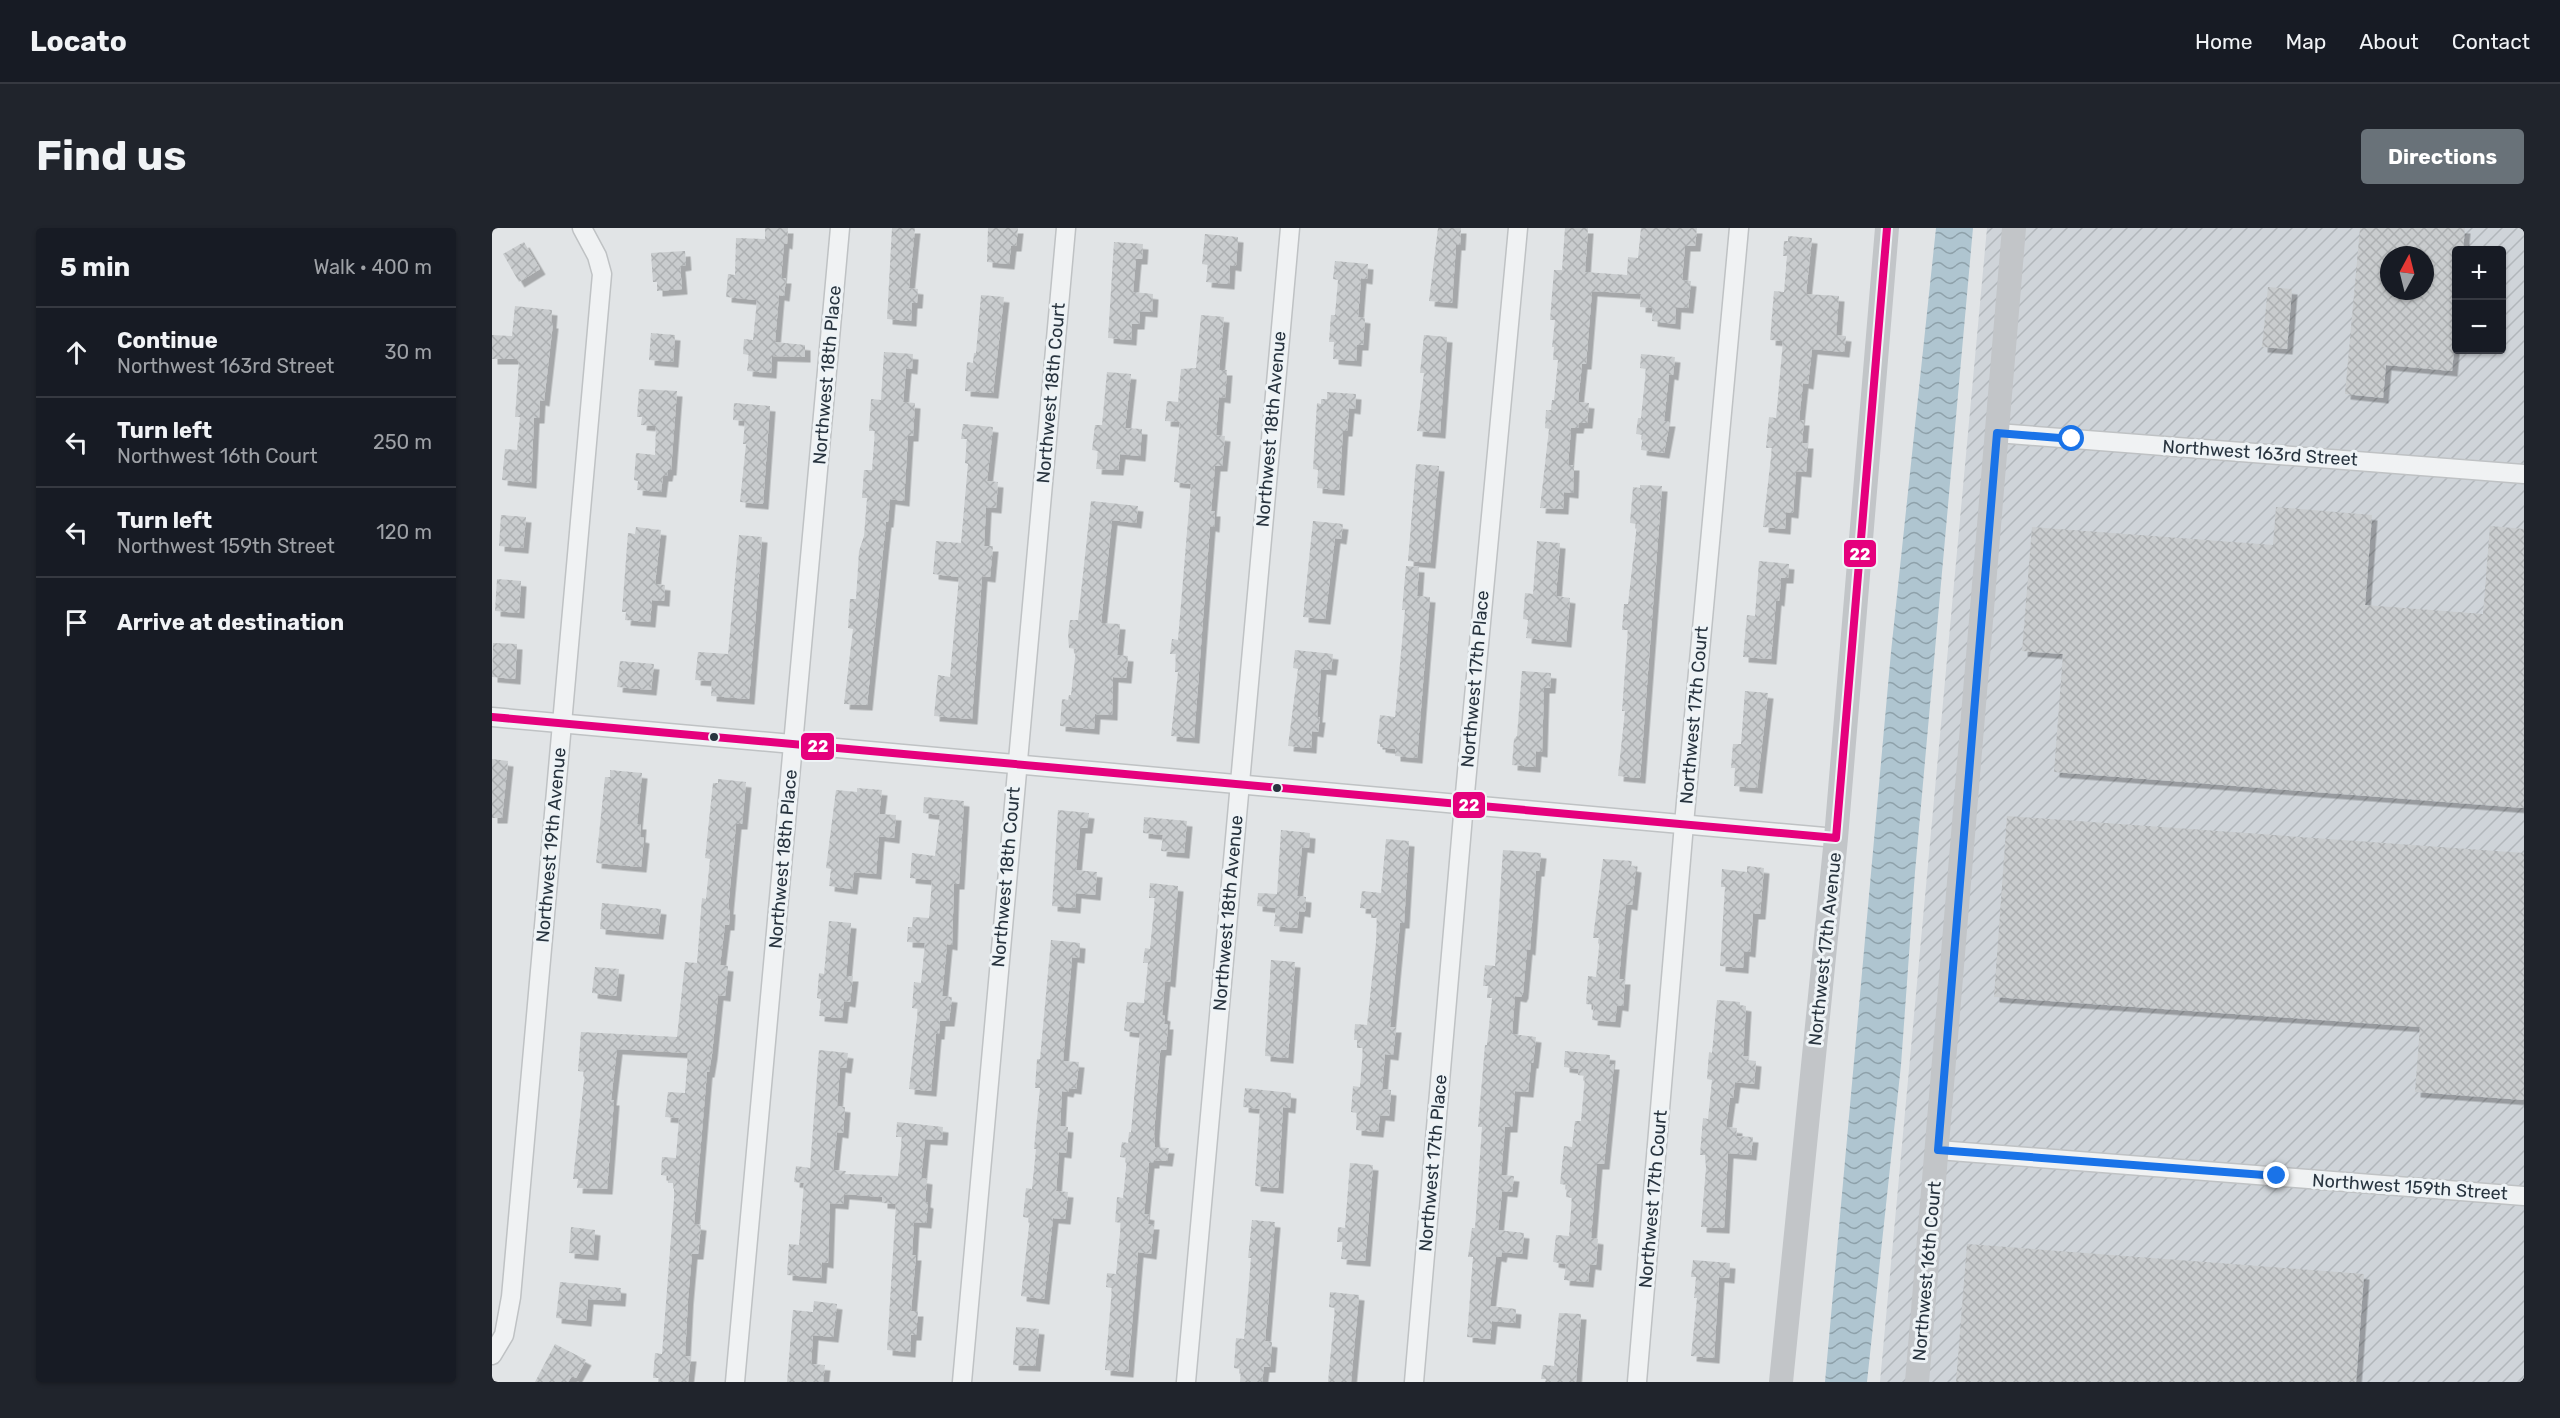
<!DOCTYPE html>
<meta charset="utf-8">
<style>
:root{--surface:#171b24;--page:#20242c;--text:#f1f3f6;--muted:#9ea1a6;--line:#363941;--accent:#697279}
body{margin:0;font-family:Rubik,sans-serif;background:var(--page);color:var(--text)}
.controls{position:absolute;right:18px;top:18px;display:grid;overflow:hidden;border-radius:6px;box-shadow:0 2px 4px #0004}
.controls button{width:54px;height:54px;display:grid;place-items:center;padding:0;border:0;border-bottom:2px solid var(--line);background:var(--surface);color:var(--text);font:30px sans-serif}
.compass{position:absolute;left:1888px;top:18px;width:54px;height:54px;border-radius:50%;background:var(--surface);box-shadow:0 2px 4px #0004;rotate:7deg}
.stop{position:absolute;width:18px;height:18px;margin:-14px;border:4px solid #1a73e8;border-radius:50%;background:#fff}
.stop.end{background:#1a73e8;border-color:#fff;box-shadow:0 2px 6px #0008}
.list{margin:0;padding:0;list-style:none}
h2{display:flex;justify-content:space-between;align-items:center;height:78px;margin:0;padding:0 24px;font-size:26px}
h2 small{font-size:20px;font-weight:400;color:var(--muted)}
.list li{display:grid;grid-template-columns:39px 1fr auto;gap:18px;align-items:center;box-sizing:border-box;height:90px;padding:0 24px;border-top:2px solid var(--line)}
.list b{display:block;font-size:22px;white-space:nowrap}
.list p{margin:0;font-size:20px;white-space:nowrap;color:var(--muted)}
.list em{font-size:20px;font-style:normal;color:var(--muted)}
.icon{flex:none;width:33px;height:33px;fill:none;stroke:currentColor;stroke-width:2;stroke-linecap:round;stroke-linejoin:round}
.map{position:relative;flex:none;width:2032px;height:1154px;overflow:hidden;border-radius:6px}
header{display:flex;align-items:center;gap:36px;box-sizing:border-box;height:84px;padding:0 30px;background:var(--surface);border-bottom:2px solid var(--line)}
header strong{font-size:28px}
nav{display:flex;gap:33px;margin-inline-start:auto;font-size:21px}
.intro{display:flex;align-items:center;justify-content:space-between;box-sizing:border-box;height:144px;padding:0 36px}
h1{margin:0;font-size:42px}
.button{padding:15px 27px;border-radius:6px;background:var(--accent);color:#fff;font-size:21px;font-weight:700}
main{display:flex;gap:36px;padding:0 36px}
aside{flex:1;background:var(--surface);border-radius:6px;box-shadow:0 2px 4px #0004}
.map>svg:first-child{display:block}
</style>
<header>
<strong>Locato</strong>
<nav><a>Home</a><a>Map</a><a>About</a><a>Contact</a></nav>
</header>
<div class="intro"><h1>Find us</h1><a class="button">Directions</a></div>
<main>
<aside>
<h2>5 min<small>Walk · 400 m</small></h2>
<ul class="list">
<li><svg class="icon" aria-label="ahead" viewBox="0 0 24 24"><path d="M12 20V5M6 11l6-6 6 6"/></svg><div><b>Continue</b><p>Northwest 163rd Street</p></div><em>30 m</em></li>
<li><svg class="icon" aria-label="left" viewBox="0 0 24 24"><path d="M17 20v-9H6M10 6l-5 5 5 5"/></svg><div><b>Turn left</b><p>Northwest 16th Court</p></div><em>250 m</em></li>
<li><svg class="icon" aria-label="left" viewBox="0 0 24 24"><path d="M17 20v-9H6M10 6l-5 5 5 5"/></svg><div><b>Turn left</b><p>Northwest 159th Street</p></div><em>120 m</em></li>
<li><svg class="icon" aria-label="arrive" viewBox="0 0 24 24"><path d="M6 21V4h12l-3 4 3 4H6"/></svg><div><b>Arrive at destination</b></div></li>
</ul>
</aside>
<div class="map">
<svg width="2032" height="1154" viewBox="0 0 2032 1154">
<defs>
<pattern id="industrial-furrows" width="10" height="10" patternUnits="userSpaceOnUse" patternTransform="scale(1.5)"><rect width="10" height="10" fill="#cfd4d9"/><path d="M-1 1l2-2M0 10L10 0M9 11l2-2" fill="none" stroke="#b2b7bb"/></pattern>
<pattern id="water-waves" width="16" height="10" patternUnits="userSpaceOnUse" patternTransform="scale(1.5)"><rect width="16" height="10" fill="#afc5d0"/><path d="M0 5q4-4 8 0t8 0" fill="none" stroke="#8ea1aa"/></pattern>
<pattern id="building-cross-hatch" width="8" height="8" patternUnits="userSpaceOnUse" patternTransform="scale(1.5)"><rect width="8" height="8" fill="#c9ccce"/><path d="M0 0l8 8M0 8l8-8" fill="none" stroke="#adb0b2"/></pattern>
<filter id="shadow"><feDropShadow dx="5.5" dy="5.5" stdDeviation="0" flood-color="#0004"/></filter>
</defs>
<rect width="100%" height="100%" fill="#e1e4e6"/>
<path fill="url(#industrial-furrows)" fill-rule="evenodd" d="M1495,0h537v1154h-644zM1964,22h46v100h-46zM1897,27h36v36h-36z"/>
<path fill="url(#water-waves)" d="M1444,0h37l-58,644 -14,193 -34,317h-42l66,-730z"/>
<g fill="url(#building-cross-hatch)" fill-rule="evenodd" filter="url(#shadow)">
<path d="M273,0h23l-1,16 -3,-1 -3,35h5l-2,18 -5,-1 -4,47 30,3v12l-33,-1 -1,17 -24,-2 2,-16 -6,-1 1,-15 9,1 4,-40 -31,-3 2,-23 7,1 1,-37 29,1z"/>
<path d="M400,0h23l-6,60 9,1 -1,14h-5l-1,18 -24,-2z"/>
<path d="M496,0h30l-2,18h-5l-2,18 -22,-2z"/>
<path d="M946,0h23l-1,17h-4l-4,58 -23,-2z"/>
<path d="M1073,0h23l-3,44 42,3 1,-18 10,1 3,-30h56l-2,18h-10l-3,34 9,1 -3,27 -12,-1 -1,17 -23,-3 1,-13 -13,-1 1,-13 -49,-3 -6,73h-4l-4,38 11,1 -2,20h-8l-1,5h-7l-3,37h6l-1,28 -9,-1 -1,17 -23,-1 9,-79 -4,-1 1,-18h5l1,-10h2l4,-40h-5l1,-13h-2l3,-27h-5l4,-50h8z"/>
<path d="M1868,0h105l-2,22h-6v69l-5,52 -66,-6 -3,33 -38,-4zM1897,27h36v36h-36z"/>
<path d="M713,6l33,3 -2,29 -6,-1 -1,19 -23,-2 2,-17 -6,-1z"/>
<path d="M1296,8l24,2 -6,56 33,2 -3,39 10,1 -2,16 -32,-3 -4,35 -5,-1 -4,37h5l-2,23h6l-2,29 -10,-1 -3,42 -7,-1 -1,17 -22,-2 9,-79h-6l3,-31 7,1 7,-77 -13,-1 4,-49 10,1 3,-36h-4l1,-15h4z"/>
<path d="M32,14l16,27 -21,13 -16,-28z"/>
<path d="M622,14l29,2 -1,15h-6l-3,33 20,2 -1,18 -12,-1 -1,13h-7l-1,16 -23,-2z"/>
<path d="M193,23l1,14 -6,1 2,23 -25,2v-9h-4l-2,-29z"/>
<path d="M843,33l33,3 -1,15 -6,-1 -3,39 7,1 -2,27h-6l-1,16 -23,-2 1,-17h-5l2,-27h4l3,-35 -5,-1z"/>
<path d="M1776,59l24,2 -5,60 -25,-2z"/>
<path d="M489,67l23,2 -11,96 -28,-2 2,-29 6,1 1,-10h2z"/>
<path d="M23,78l37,4 -1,13h2l-9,78 -4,-1 -1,18h-5l-3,65 -29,-3 3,-31 12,1 3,-33h-5l4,-55 -2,-3h-25v-24l20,1z"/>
<path d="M709,87l23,2 -5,53h8l-2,28 -6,-1 -3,38 9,1 -3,30h-7l-4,45h4l-1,16 -4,-1 -16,212 -23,-2 7,-64h-3l1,-18h-6l2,-15 6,1 13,-156 -17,-2 6,-60 -15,-1 2,-20 11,1 3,-33 15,-1z"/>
<path d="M159,105l24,2 -2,27 -24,-2z"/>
<path d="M932,107l23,2 -7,96 -23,-2 7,-58h-4z"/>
<path d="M392,124l29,2 -1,15 -6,-1 -3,34 12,1 -2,33h-5l-4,65 -14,-2 -2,23h-2l-19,183 -23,-1 9,-75 -5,-1 2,-29h6l3,-48 5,-15 3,-38h-5l2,-28h8l3,-39h-6l2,-32 10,1z"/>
<path d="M1149,126l34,3 -2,18 -4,-1 -5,47h6l-6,32 -23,-3 2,-15 -7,-1 2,-16h3l5,-49 -6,-1z"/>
<path d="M615,144l24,2 -6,54 17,1 -2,27 -20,-2 -2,16 -22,-1 2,-18 -6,-1 3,-25h7z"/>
<path d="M147,161l38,2 -6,79h-3l-1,6h-4l-2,16 -24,-2 1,-9 -4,-1 2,-27 19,2 1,-29 -15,-1 1,-8h-5z"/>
<path d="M835,164l29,2 -1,15 -6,-1 -2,23h-4l-4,59 -22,-2 1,-18 -5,-1 4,-66 4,1v-5h6z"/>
<path d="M242,175l36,3 -7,98 -23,-2 6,-58h-3l2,-23 -12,-1z"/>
<path d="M471,196l30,3 -6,54 11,1 -2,26 -10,-1 -2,39h9l-3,31 -8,-1 -10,143 -38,-3 4,-41 12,2 9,-100 -26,-3 3,-33 25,2 7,-79 -3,-1 2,-24h-6z"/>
<path d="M924,236l23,2 -9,97 -22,-2z"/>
<path d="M1148,257l22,1 -22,292 -22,-2 7,-65h-3l6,-81h-6l2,-26h4l9,-80 -7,-1 3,-36 7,1z"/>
<path d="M599,273l47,5 -2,17 -24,-3 -11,103 19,1 -3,31 11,1 -2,22 -13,-1 -1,38 -17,-1 -1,15 -34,-3 2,-27 6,1 1,-5h2l5,-46 -7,-1 -1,-13 2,-15h8z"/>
<path d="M1784,279l96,8 -7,90 118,9 7,-88 34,3v279l-470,-36 9,-118 -41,-3 10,-124 241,18z"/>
<path d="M9,287l25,2 -3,31 -24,-2z"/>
<path d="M821,293l30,3 -2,15 -6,-1 -10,81 -22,-2z"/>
<path d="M144,299l25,3 -6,54 10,1 -1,16 -12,-1 -2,22 -25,-2 1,-8h-4l6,-79 7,1z"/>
<path d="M247,307l23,2 -13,162 -38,-3 1,-15 -17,-1 3,-28 30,2z"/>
<path d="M1045,313l23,2 -4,53 14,2 -4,44 -40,-4 2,-18 -5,-1 2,-26 8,1z"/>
<path d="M1267,333l30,3 -1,14h-7l-2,23 -3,-1 -5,59 -28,-2 4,-42 8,1z"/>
<path d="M914,338l13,1 -2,29 13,1 -13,161 -22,-2v-7l-15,-2v-3h-3l3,-29 15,2 10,-107h-3z"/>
<path d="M5,351l24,2 -2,32 -24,-2z"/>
<path d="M1,415l24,1 -2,35 -23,-2z"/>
<path d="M803,422l38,4 -2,16 -10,-1 -4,48h3l-2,15 -6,-1 -1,17 -23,-2 10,-77 -5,-1z"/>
<path d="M128,433l34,3 -3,26 -34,-3z"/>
<path d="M1030,443l29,2 -1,15h-6l-2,64 -6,-1 -1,16 -23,-2 2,-26 3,-3z"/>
<path d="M1253,463l23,2 -11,95 -23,-2 1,-18h-4l2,-24h8z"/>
<path d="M0,531l16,2 -6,57h-10z"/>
<path d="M118,542l32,3 -5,51h4l-1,13 4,1 -3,29 -45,-4 9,-86h5z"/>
<path d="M226,551l28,3 -4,42h-6l-8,85h2l-1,16h-4l-5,40 8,1 -3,30 -7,-1 -6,59 -3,18h-2l-13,152 7,1 -3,29h-6l-4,45 -3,57h6l-3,26h-29l1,-4h-7l2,-25 7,1 12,-155v-16h-6v-7l-7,-1 1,-18 14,1 3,-40 -14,-1 3,-25 17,1 3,-40 -71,-4 -6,51h3l-7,89 -30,-1 1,-9h-5l12,-107 -7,-1 3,-39 96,5 8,-75 12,1 5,-65 4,1 4,-40 -5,-1 8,-75h5z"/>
<path d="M365,560l25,2 -3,24 17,1 -2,23 -15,-2 -3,38 -22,-2 -2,17 -23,-3 2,-17 -5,-1 10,-78 21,2z"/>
<path d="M432,569l40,4 -5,83h-5l-2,61 -5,-1 -5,52 10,1 -3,24h-9l-1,13h-3l-5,57 -22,-2 9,-80 -6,-1 2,-26 7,1 4,-40 -18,-1 1,-15h4l1,-10 16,1 3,-38 -22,-2 2,-25 23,3 5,-41 -17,-2z"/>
<path d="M566,582l31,3 -2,15h-7l-4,42 21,2 -2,23 -19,-2 -1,15 -23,-2z"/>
<path d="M1515,588l517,37v247l-109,-8 5,-65 -426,-30z"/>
<path d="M652,589l43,4 -3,32 -23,-2 2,-16 -20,-2z"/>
<path d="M789,602l29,3 -1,15 -7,-1 -5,49 9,1 -1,15 -6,-1 -2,17 -23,-2 2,-18 -19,-2 1,-13 19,1z"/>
<path d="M894,611l23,2 -5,82h-4l-10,104h6l-3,28 -8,-1 -3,35 9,1 -2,26 -9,-1 -2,17 -22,-2 1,-17 -6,-1 2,-26 7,1 3,-39h-6v-8h-3l1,-16 12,1 9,-83 1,-24h-6l1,-9 -12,-1 2,-17 19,2z"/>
<path d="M1011,622l38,3 -2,18h-3l-6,79 -3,-1 -4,44 -2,4 -6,-1 -3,38 24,3 -3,26h-2l-3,29 -13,-1 -3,36h-7l-4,48 13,1 -2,16 -10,-1 -4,39 26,3 -2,21 -20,-2 -1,5 -5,-1 -6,50 26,3 -1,14 -23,-2 -2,18 -23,-2 6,-80h-5l4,-29h3l7,-101h-4l7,-82h2l5,-47h-5l1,-12h-5l2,-21 10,1z"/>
<path d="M1111,631l29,2 -1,5 5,1 -4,38 -6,-1 -4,40 -3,35h6l-2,27 -6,-1 -2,17 -23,-2 2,-15 -8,-1 2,-28 8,1 4,-39h-7z"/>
<path d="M1255,638l17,2 -4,46h-7l-3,38 -6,-1 -1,17 -23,-2 5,-79h-4l1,-18 25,3z"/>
<path d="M658,655l28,3 -8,96 -5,-1 -3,34 3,1 -1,8h4l-2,26h-5l-1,3 -6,81 1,13 14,1 -2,13 -13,-1v3h-5l-5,51 5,1 -1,9h6l-3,30 -13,-2 -10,120 -23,-2 7,-82 -6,-1 1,-14 9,1 5,-51 -6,-1 1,-12 1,-13 6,1 4,-40 -7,-1 2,-15 6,1 1,-11h2l9,-99 -16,-2 3,-29 17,1 4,-40h-5l2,-15 5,1 5,-51h-6z"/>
<path d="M110,675l59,6 -3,25 -58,-5z"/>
<path d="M337,693l22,2 -5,53h7l-3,26 -6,-1 -2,17 -23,-2 2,-17 -4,-1 2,-25 5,1z"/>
<path d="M559,712l29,3 -1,15 -7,-1 -9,104 16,1 -3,27 -7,-1 -1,4 -6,-1 -2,35 8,1 -2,26 -7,-1 -3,39 12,1 -3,27 -12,-1 -9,81 -23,-3 9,-78 -7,-1 3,-29 6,1 4,-40h-2l6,-61h-5l2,-29h3z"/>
<path d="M779,732l24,2 -7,96 -23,-2z"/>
<path d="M103,739l24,2 -3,27 -24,-3z"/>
<path d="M1225,772l23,2v3l6,1 -3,50h6l-1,4 8,1 -2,23 -19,-2 -2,16h-3l-4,29 11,1 -1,8 17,1 -2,18 -23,-2 -4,75 -23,-1 5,-59 -1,-13h-5l3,-37 5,1 4,-39 -5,-1 2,-27 3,1z"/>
<path d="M327,822l29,3 -2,15 -6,-1 -3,39 8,1 -2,26 -6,-1 -4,38 13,1 -1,3 53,2 4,-39h-6l1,-15 46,5 -1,13 -17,-1 -4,39 6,1 -2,23 3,1 -2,20 -12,-1 -2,33h4l-5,56h7l-2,24h-5l-1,17 -23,-2 9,-146 -14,-1v-6l-38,-3 -1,10 -13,-1 -2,60 -6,-1 -1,16 -34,-3 2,-31 10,1 5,-62 -10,-1 2,-16 14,2z"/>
<path d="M1073,823l45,4 -1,9h5l-10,100h-7l-6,74 7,1 -2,26 -6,-1 -2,18 -24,-2 2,-16 -13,-2 3,-27 13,1 3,-38 -6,-1 1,-12 -7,-1 4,-38 8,1 3,-26h6l4,-45 -7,-1 1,-6 -15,-2z"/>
<path d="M753,860l46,5 -1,15 -7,-1 -5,81 -23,-2 5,-77 -17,-2z"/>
<path d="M858,935l23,2 -8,96 -24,-2 2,-17h-6l1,-15 7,1z"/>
<path d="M760,992l23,2 -10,119 7,1 -2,25h-6l-2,15h-22l1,-13 -7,-1 2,-30 8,1 7,-81h-3z"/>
<path d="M79,999l24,3 -2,25 -24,-2z"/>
<path d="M1475,1016l397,30 -8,108h-400z"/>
<path d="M1201,1032l37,3 -1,15 -10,-1 -5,81 -23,-2 6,-58h-3l2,-21h-5z"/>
<path d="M68,1054l61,6 -1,13 -32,-2 -2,22 -30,-3z"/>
<path d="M838,1064l29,3 -8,87h-23l7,-74 -6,-1z"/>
<path d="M322,1073l23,3 -4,33 -20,-2 -2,29 14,1 -2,17h-36l6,-72 20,2z"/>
<path d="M1067,1085l22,1 -5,68h-31l1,-3h-5l2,-14 11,1z"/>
<path d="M524,1099l23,2 -4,37 -22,-1z"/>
<path d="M63,1116l31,16 -10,18 -4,-2 -4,6h-33z"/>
</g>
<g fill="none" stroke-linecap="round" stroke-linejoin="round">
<defs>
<g id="street">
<path d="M1505,205l527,41"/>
<path d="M0,489l1344,121"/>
<path d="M1446,922l586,46"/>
<path d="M0,1127l12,-20 7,-38 91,-1023 -5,-18 -15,-28"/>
<path d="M243,1154l105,-1154"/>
<path d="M470,1154l104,-1154"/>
<path d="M694,1154l104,-1154"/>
<path d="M922,1154l50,-578 54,-576"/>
<path d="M1145,1154l47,-558 55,-596"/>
</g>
</defs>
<use href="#street" stroke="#bfc2c4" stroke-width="21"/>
<use href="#street" stroke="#f0f2f3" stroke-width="18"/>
<g stroke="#c2c5c8" stroke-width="24">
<path d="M1289,1154l55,-544 51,-610"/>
<path d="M1425,1154l97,-1154"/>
</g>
<defs>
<path id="bus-1" d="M0,489l1344,121 51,-610"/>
</defs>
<use href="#bus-1" stroke="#eef3f6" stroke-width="12"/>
<use href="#bus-1" stroke="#e5007d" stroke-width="8"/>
</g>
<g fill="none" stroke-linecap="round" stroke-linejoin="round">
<path stroke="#1a73e8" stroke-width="8" d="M1580,211l-75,-6 -59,717 339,26"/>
</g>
<g fill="#28343f" stroke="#eef3f6" stroke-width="2">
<circle cx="222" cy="509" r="5"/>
<circle cx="785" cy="560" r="5"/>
</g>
<g text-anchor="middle" stroke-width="6" stroke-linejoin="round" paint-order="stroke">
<g font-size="18" fill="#28343f" stroke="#eef3f6">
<text transform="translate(335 147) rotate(-85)" y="6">Northwest 18th Place</text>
<text transform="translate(559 165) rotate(-85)" y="6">Northwest 18th Court</text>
<text transform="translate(779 201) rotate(-85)" y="6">Northwest 18th Avenue</text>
<text transform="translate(1768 225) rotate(4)" y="6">Northwest 163rd Street</text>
<text transform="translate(983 451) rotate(-85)" y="6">Northwest 17th Place</text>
<text transform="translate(1202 487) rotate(-85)" y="6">Northwest 17th Court</text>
<text transform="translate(59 617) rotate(-85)" y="6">Northwest 19th Avenue</text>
<text transform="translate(291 631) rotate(-85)" y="6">Northwest 18th Place</text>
<text transform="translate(514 649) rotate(-85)" y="6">Northwest 18th Court</text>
<text transform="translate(736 685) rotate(-85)" y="6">Northwest 18th Avenue</text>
<text transform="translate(1333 721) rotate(-84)" y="6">Northwest 17th Avenue</text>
<text transform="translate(941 935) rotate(-85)" y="6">Northwest 17th Place</text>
<text transform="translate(1918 959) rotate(4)" y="6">Northwest 159th Street</text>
<text transform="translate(1161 971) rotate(-85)" y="6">Northwest 17th Court</text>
<text transform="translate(1435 1043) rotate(-85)" y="6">Northwest 16th Court</text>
</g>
</g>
<g stroke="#eef3f6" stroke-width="2">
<rect x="1351" y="311" width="34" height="29" rx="6" fill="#e5007d"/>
<rect x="308" y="504" width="35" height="29" rx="6" fill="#e5007d"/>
<rect x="960" y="563" width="34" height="28" rx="6" fill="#e5007d"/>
</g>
<g font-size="16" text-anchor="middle" font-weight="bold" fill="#fff">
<text x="1368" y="332">22</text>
<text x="326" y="524">22</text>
<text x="977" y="583">22</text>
</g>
</svg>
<div class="controls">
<button>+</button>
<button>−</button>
</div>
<svg class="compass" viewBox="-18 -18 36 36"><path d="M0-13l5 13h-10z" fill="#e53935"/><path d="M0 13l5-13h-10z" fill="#9ea1a6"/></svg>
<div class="stop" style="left:1580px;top:211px"></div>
<div class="stop end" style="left:1785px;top:948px"></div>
</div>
</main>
